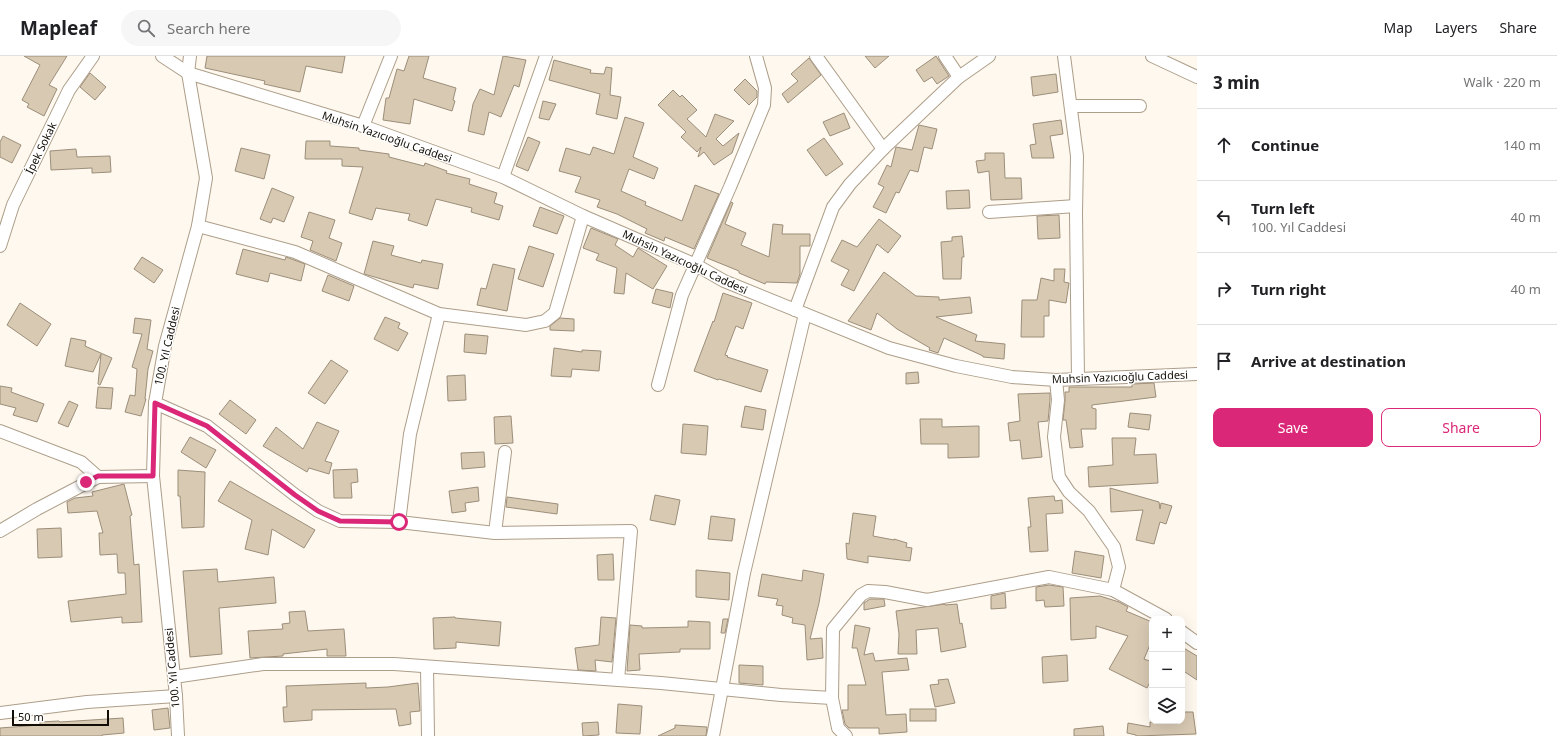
<!DOCTYPE html>
<meta charset="utf-8">
<style>
:root{--surface:#fff;--page:#f6f6f6;--text:#202124;--muted:#757577;--line:#e0e0e0;--accent:#db2777}
body{margin:0;font-family:"Noto Sans",sans-serif;background:var(--page);color:var(--text)}
.controls{position:absolute;right:12px;bottom:12px;display:grid;overflow:hidden;border-radius:8px;box-shadow:0 4px 16px #0002}
.controls button{width:36px;height:36px;display:grid;place-items:center;padding:0;border:0;border-bottom:1px solid var(--line);background:var(--surface);color:var(--text);font:20px sans-serif}
.scale{position:absolute;left:12px;bottom:10px;width:97px;box-sizing:border-box;padding-left:4px;border:2px solid #110c05;border-top:0;font-size:11px;line-height:14px;white-space:nowrap;color:#110c05;-webkit-text-stroke:3px #fff;paint-order:stroke}
.stop{position:absolute;width:12px;height:12px;margin:-9px;border:3px solid #db2777;border-radius:50%;background:#fff}
.stop.end{background:#db2777;border-color:#fff;box-shadow:0 1px 4px #0008}
.list{margin:0;padding:0;list-style:none}
h2{display:flex;justify-content:space-between;align-items:center;height:52px;margin:0;padding:0 16px;font-size:17px}
h2 small{font-size:13px;font-weight:400;color:var(--muted)}
.list li{display:grid;grid-template-columns:26px 1fr auto;gap:12px;align-items:center;box-sizing:border-box;height:72px;padding:0 16px;border-top:1px solid var(--line)}
.list b{display:block;font-size:15px;white-space:nowrap}
.list p{margin:0;font-size:13px;white-space:nowrap;color:var(--muted)}
.list em{font-size:13px;font-style:normal;color:var(--muted)}
.actions{display:flex;gap:8px;padding:12px 16px}
.actions a{flex:1;padding:9px 0;border:1px solid var(--accent);border-radius:8px;text-align:center;font-size:14px;color:var(--accent)}
.actions .main{background:var(--accent);color:#fff}
.icon{flex:none;width:22px;height:22px;fill:none;stroke:currentColor;stroke-width:2;stroke-linecap:round;stroke-linejoin:round}
.map{position:relative;flex:none;width:1197px;height:680px;overflow:hidden}
header{display:flex;align-items:center;gap:24px;box-sizing:border-box;height:56px;padding:0 20px;background:var(--surface);border-bottom:1px solid var(--line)}
header strong{font-size:19px}
nav{display:flex;gap:22px;margin-inline-start:auto;font-size:14px}
.search{width:280px;height:36px;background:var(--page);display:flex;align-items:center;gap:10px;box-sizing:border-box;padding:0 14px;border-radius:22px;color:var(--muted);font-size:15px}
main{display:flex}
aside{flex:1;background:var(--surface)}
.map>svg:first-child{display:block}
</style>
<header>
<strong>Mapleaf</strong>
<div class="search"><svg class="icon" aria-label="search" viewBox="0 0 24 24"><circle cx="10" cy="10" r="6"/><path d="M15 15l6 6"/></svg>Search here</div>
<nav><a>Map</a><a>Layers</a><a>Share</a></nav>
</header>
<main>
<div class="map">
<svg width="1197" height="680" viewBox="0 0 1197 680">
<rect width="100%" height="100%" fill="#fef8ef"/>
<g fill="#d8c9b3" stroke="#9c8e79">
<path d="M24,0h43l-18,29 8,4 -13,27 -17,-9 2,-3 -7,-4 18,-35z"/>
<path d="M207,0h138l-3,17 -36,-7 -6,26 -36,-8 1,-3 -60,-13z"/>
<path d="M409,0h20l-6,22 33,10 -3,12 2,1 -3,10 -38,-12 -4,25 -27,-4 3,-22h3l8,-29 7,2z"/>
<path d="M503,0l23,4 -7,27 -5,-2 -13,32 -12,-5 -5,23 -16,-4 5,-27 7,-15 14,6z"/>
<path d="M865,0h24l-14,12z"/>
<path d="M936,0l13,20 -12,8 -5,-7 -8,5 -8,-12z"/>
<path d="M809,2l12,17 -33,28 -6,-9 16,-13 -7,-7z"/>
<path d="M554,4l37,10 -1,3 14,1 2,-7 6,1 -2,27 11,2 -4,22 -21,-5 4,-20 -51,-14z"/>
<path d="M90,17l16,14 -11,13 -15,-13z"/>
<path d="M1056,18l2,18 -25,4 -2,-19z"/>
<path d="M745,23l12,12v6l-8,8 -15,-15z"/>
<path d="M673,34l7,7 2,-2 15,15 -10,9 19,18 9,-23 19,7 -18,18 7,7 16,-13 -7,20 -18,12 -10,-13 -6,5 3,-10 -4,5 -16,-15 5,-5 -28,-27z"/>
<path d="M543,45l13,3 -7,16 -10,-2z"/>
<path d="M844,57l6,15 -20,8 -7,-14z"/>
<path d="M625,61l19,6 -11,34 25,11 -4,11 -25,-10 -8,22 25,11 -1,3 37,16 13,-36 24,9 -25,55 -29,-12 -1,4 -19,-8 2,-4 -30,-15 -20,-7 3,-7 -25,-8 6,-15 -22,-6 7,-23 24,7 3,-8 21,7z"/>
<path d="M1061,64l2,14 -13,2 4,22h-22l-2,-13 6,-1 -3,-20z"/>
<path d="M919,69l18,4 -5,20 -8,-2 -6,25 -8,-2 -11,23 -3,-1 -10,21 -13,-6 11,-20 -6,-3 9,-19 4,2 5,-20 16,3z"/>
<path d="M3,80l18,9 -9,18 -12,-6v-15z"/>
<path d="M528,81l12,5 -12,29 -12,-5z"/>
<path d="M824,82l19,26 -17,12 -19,-26z"/>
<path d="M306,85h24v5l29,2v2l30,4v3l35,9 1,-3 22,8 -1,2 24,6 -1,5 28,9 -3,10 9,3 -4,14 -28,-8 1,-4 -36,-9 -9,27 -19,-6 2,-6 -34,-6 -4,12 -23,-7 14,-46 -21,-1v-7h-37z"/>
<path d="M241,92l29,7 -6,24 -29,-8z"/>
<path d="M76,93l1,8 33,-1 1,16 -19,1v-5l-41,2 -1,-19z"/>
<path d="M985,97h19l1,25h16l1,21 -31,1 -2,-29 -11,2 -2,-12 9,-1z"/>
<path d="M272,132l22,9 -10,25 -11,-4 -2,5 -11,-4z"/>
<path d="M969,134l1,18 -23,1 -1,-18z"/>
<path d="M731,146l2,1 -8,21 21,9 -5,12 28,12 4,-33 10,1 -1,9h28v12h-10v28l-3,9 -31,-1 -1,2 -26,-11v-2l-32,-13z"/>
<path d="M540,151l24,9 -7,18 -24,-8z"/>
<path d="M309,156l26,8 -6,18 13,5 -6,18 -26,-11 3,-9 -12,-4z"/>
<path d="M1059,159l1,23 -22,1 -1,-23z"/>
<path d="M879,163l22,17 -13,17 -11,-9 -23,47 -13,-6 8,-15 -18,-9 11,-21 15,7z"/>
<path d="M591,172l27,11 -3,6 18,12 5,-9 29,18 -14,23 -27,-16 -2,21 -10,-1 3,-25 -21,-8 3,-6 -16,-6z"/>
<path d="M962,180l2,21h-2l-1,22h-18l-2,-37 11,-1v-4z"/>
<path d="M373,185l21,5 -3,9 30,8 1,-3 21,4 -5,25 -24,-5 -1,4 -49,-14z"/>
<path d="M529,190l25,8 -11,33 -25,-8z"/>
<path d="M243,193l42,11 1,-3 19,7 -4,17 -31,-8 -2,9 -32,-8z"/>
<path d="M142,201l21,13 -9,13 -20,-14z"/>
<path d="M493,208l22,5 -8,42 -30,-6 4,-17 5,1z"/>
<path d="M1054,213h11l-1,13 5,1 -3,20 -17,-3v16h-5v21h-23l1,-37h15l4,-22 13,3z"/>
<path d="M884,216l32,24 23,1v3l31,-3 2,16 -36,4 41,18 -2,6 30,3 -1,15 -21,-2v-1l-39,-18 -6,15 -9,-3 1,-2 -33,-19 -20,-16 -6,17 -23,-9z"/>
<path d="M328,219l26,11 -5,15 -27,-10z"/>
<path d="M656,233l17,4 -3,15 -18,-5z"/>
<path d="M723,237l29,10 -9,26 -7,-3 -11,29 3,1 -1,1 41,13 -7,22 -42,-13 -1,1 -24,-9 19,-50 1,1z"/>
<path d="M20,247l31,21 -14,22 -30,-21z"/>
<path d="M385,261l15,6 -2,5 10,5 -10,18 -24,-12z"/>
<path d="M135,262l16,2 -4,29 6,2 -5,18 -3,30h1l-5,17 -16,-4 5,-17 5,1 2,-27 -5,-2 10,-33 -9,-1z"/>
<path d="M560,262l14,1v12l-24,-1v-4z"/>
<path d="M465,278l23,2 -2,18 -22,-2z"/>
<path d="M71,282l15,3 -1,5 27,12 -12,27 -2,-1 3,-30 -8,18 -28,-6z"/>
<path d="M554,292l28,4v-2l19,1 -2,20 -27,-2 -1,8 -20,-1z"/>
<path d="M331,304l17,11 -23,33 -17,-11z"/>
<path d="M918,316l1,11 -13,1v-11z"/>
<path d="M465,319l1,25 -18,1 -1,-25z"/>
<path d="M1154,327l2,14 -64,8v3l4,1v20h-15l2,18 -13,1 -4,-28h-3l2,-19v-9h4v-5h63v-3z"/>
<path d="M0,330l12,2 -1,4 33,12 -7,18 -24,-7 3,-7 -16,-4z"/>
<path d="M98,331l15,1 -2,21 -15,-1z"/>
<path d="M1050,337v7l-2,21 -10,1 4,35 -20,2 -2,-19 -10,1 -2,-18 12,-2 -2,-27z"/>
<path d="M230,344l26,20 -10,14 -27,-20z"/>
<path d="M69,345l9,4 -10,22 -10,-4z"/>
<path d="M745,350l21,4 -3,20 -22,-3z"/>
<path d="M1130,357l21,2 -2,15 -21,-3z"/>
<path d="M511,360l2,27 -18,1 -1,-27z"/>
<path d="M920,363h22v8l37,-1v31l-31,1v-14h-27z"/>
<path d="M317,366l22,9 -14,30 7,2 -3,11 -20,-6 -2,4 -44,-26 13,-19 27,22z"/>
<path d="M683,368l25,2 -2,29 -25,-2z"/>
<path d="M190,381l26,13 -10,18 -25,-16z"/>
<path d="M1112,382h24l-2,17 22,-1 2,29 -69,4 -1,-20 25,-2z"/>
<path d="M484,396l1,15 -23,2 -1,-16z"/>
<path d="M357,413l1,13 -7,1 1,15h-18l-1,-28z"/>
<path d="M178,414l27,2 -1,55 -22,1 -2,-32h-2z"/>
<path d="M230,425l85,49 -11,18 -32,-19 -4,26 -23,-6 7,-29 -34,-19z"/>
<path d="M124,428l8,31 -2,1 4,49 5,-1 3,58 -20,1v-6l-51,5 -3,-21 58,-7 -1,-21h-7l-1,-19 -17,1 -1,-22h4l-6,-22 -29,2 -1,-11 8,-4 18,-2 -1,-4z"/>
<path d="M478,431l1,14 -14,2 1,8 -14,2 -3,-22z"/>
<path d="M1110,432l49,14 1,7 1,-6 11,3 -6,18 -6,-2 -6,22 -18,-4 7,-30 -32,2z"/>
<path d="M655,439l25,5 -5,25 -25,-5z"/>
<path d="M1054,440l1,5 7,-1 1,13 -17,1 2,37 -18,1 -2,-25h3l-3,-29z"/>
<path d="M507,441l51,7 -1,10 -51,-7z"/>
<path d="M853,457l23,3 -3,20 21,4v-1l13,4 -1,4 6,1 -2,13 -42,-5v7l-21,-4 -1,-16 3,1z"/>
<path d="M711,460l24,3 -3,22 -24,-2z"/>
<path d="M61,472l1,29 -24,1 -1,-29z"/>
<path d="M1075,495l29,5 -3,22 -29,-5z"/>
<path d="M613,498l1,26h-16l-1,-25z"/>
<path d="M217,513l1,13 56,-5 2,26 -57,5 3,46 -32,3 -7,-86z"/>
<path d="M696,514l34,3 -1,27 -33,-3z"/>
<path d="M803,514l21,4 -5,29 -9,36 12,-1 1,20 -16,2 -2,-35 -13,-2 1,-5 -11,-3 1,-9 -7,-1 2,-6 -20,-3 4,-22 40,7z"/>
<path d="M1049,529l14,2 1,19 -19,1 -1,-7 -8,1v-14z"/>
<path d="M1005,537l1,15 -15,1v-13z"/>
<path d="M1100,540l19,6 9,5 -2,4 26,11v18l-8,19 8,3v16l-5,10 -38,-19 19,-33 -32,-10v12l-25,2 -1,-42z"/>
<path d="M870,543h14l1,7 -21,4v-7z"/>
<path d="M945,548v1l12,-1 3,20 2,-1 4,24 -25,5 -3,-24 -22,2 1,24h-19l1,-20 -3,-23z"/>
<path d="M305,555l3,20 36,-2 2,27h-19v-7l-44,5v2l-33,2 -2,-27 35,-2 -1,-5 8,-1 -1,-11z"/>
<path d="M455,561v1l46,4 -2,24 -43,-4v6l-22,1 -1,-31z"/>
<path d="M601,561l15,1 -4,44 -17,-2 1,11 -18,-1 -3,-22 24,-3z"/>
<path d="M723,563h5l-3,14h-4z"/>
<path d="M688,565l22,1v27h-30v3l-41,2 1,16 -13,1 3,-46 12,1v2l46,-1z"/>
<path d="M855,569l15,3 -6,27 9,-2 2,8 32,-3 2,12 -27,2 4,43 20,-1 1,18 -28,2v-6h-30l-4,-4 -3,-14h6v-25h18l-9,-37h-5z"/>
<path d="M1182,591l15,9v24l-15,-10z"/>
<path d="M1067,599l1,26 -25,2 -1,-26z"/>
<path d="M739,609l24,1v19l-24,-2z"/>
<path d="M948,623l7,24 -20,4 -5,-22 9,-1 -1,-4z"/>
<path d="M366,627v5l22,-1 30,-4 2,28 -10,1 1,12 -12,2 -3,-17 -84,1v10l-28,2 -1,-15h4l-1,-21z"/>
<path d="M618,648l24,2 -2,28 -24,-1z"/>
<path d="M168,652l2,20 -16,2 -2,-20z"/>
<rect x="910" y="653" width="26" height="12"/>
<path d="M1182,656h11l3,22 -60,2v-1l-9,-2 1,-10 22,4v-5l32,-1z"/>
<path d="M123,662l1,15 -22,2v1h-102v-8l40,-3v-3l19,-1 1,1z"/>
<path d="M598,666l1,13 -16,1 -1,-13z"/>
<path d="M675,669l32,2 -1,9h-48l17,-8z"/>
<path d="M1103,670l1,10h-30v-7z"/>
</g>
<g fill="none" stroke-linecap="round" stroke-linejoin="round">
<defs>
<g id="minor">
<path d="M162,0l26,17 175,53 140,51 80,39 113,49 28,16 165,67 67,18 56,11 44,3 141,-6"/>
<path d="M816,0l67,93"/>
<path d="M945,0l14,21"/>
<path d="M1064,0l13,100 -1,57 2,166"/>
<path d="M1152,0l45,21"/>
<path d="M1071,50h69"/>
<path d="M363,70l28,-70"/>
<path d="M503,121l43,-121"/>
<path d="M989,156l87,-6"/>
<path d="M198,170l97,26 144,62 87,11 19,-4 10,-8 28,-97"/>
<path d="M0,190l13,-41 56,-115 24,-34"/>
<path d="M795,254l38,-103 17,-23 33,-35 76,-72 30,-21"/>
<path d="M1056,324l2,20 -4,37 5,40 10,15 20,19 25,36 5,20 -6,23"/>
<path d="M658,329l24,-90 48,-108 34,-82 1,-17 -9,-32"/>
<path d="M155,347l52,23 88,69 23,16 22,10 59,1 96,11 136,-2 -13,149"/>
<path d="M0,375l81,31 17,15"/>
<path d="M399,466l11,-88 29,-120"/>
<path d="M0,475l37,-22 61,-32 55,-1"/>
<path d="M495,477l10,-81"/>
<path d="M1182,576l15,11"/>
<path d="M427,611l1,69"/>
<path d="M174,621l89,-13h131l267,19 120,12 51,3"/>
<path d="M0,657l87,-11 89,-6"/>
<path d="M178,680l-2,-40 -23,-220 2,-73 10,-57 33,-120 8,-48 -18,-105 2,-17"/>
<path d="M713,680l31,-163 61,-259"/>
<path d="M846,680l-8,-8 -6,-30 1,-69 28,-34 7,-4 17,1 42,8 122,-23 64,13 53,29"/>
</g>
</defs>
<use href="#minor" stroke="#ad9e89" stroke-width="14"/>
<use href="#minor" stroke="#fff" stroke-width="12"/>
</g>
<g fill="none" stroke-linecap="round" stroke-linejoin="round">
<path stroke="#db2777" stroke-width="5" d="M86,426l12,-6h55l2,-73 52,23 88,69 23,16 22,10 59,1"/>
</g>
<g text-anchor="middle" stroke-width="3" stroke-linejoin="round" paint-order="stroke">
<g font-size="11" fill="#110c05" stroke="#fff">
<text transform="translate(387 81) rotate(19)" y="4">Muhsin Yazıcıoğlu Caddesi</text>
<text transform="translate(41 92) rotate(-64)" y="4">İpek Sokak</text>
<text transform="translate(685 206) rotate(25)" y="4">Muhsin Yazıcıoğlu Caddesi</text>
<text transform="translate(167 290) rotate(-77)" y="4">100. Yıl Caddesi</text>
<text transform="translate(1120 321) rotate(-2)" y="4">Muhsin Yazıcıoğlu Caddesi</text>
<text transform="translate(172 612) rotate(-95)" y="4">100. Yıl Caddesi</text>
</g>
</g>
</svg>
<div class="controls">
<button>+</button>
<button>−</button>
<button><svg class="icon" aria-label="layers" viewBox="0 0 24 24"><path d="M12 4l9 5-9 5-9-5zM3 14l9 5 9-5"/></svg></button>
</div>
<div class="scale">50 m</div>
<div class="stop" style="left:399px;top:466px"></div>
<div class="stop end" style="left:86px;top:426px"></div>
</div>
<aside>
<h2>3 min<small>Walk · 220 m</small></h2>
<ul class="list">
<li><svg class="icon" aria-label="ahead" viewBox="0 0 24 24"><path d="M12 20V5M6 11l6-6 6 6"/></svg><div><b>Continue</b></div><em>140 m</em></li>
<li><svg class="icon" aria-label="left" viewBox="0 0 24 24"><path d="M17 20v-9H6M10 6l-5 5 5 5"/></svg><div><b>Turn left</b><p>100. Yıl Caddesi</p></div><em>40 m</em></li>
<li><svg class="icon" aria-label="right" viewBox="0 0 24 24"><path d="M7 20v-9h11M14 6l5 5-5 5"/></svg><div><b>Turn right</b></div><em>40 m</em></li>
<li><svg class="icon" aria-label="arrive" viewBox="0 0 24 24"><path d="M6 21V4h12l-3 4 3 4H6"/></svg><div><b>Arrive at destination</b></div></li>
</ul>
<div class="actions"><a class="main">Save</a><a>Share</a></div>
</aside>
</main>
